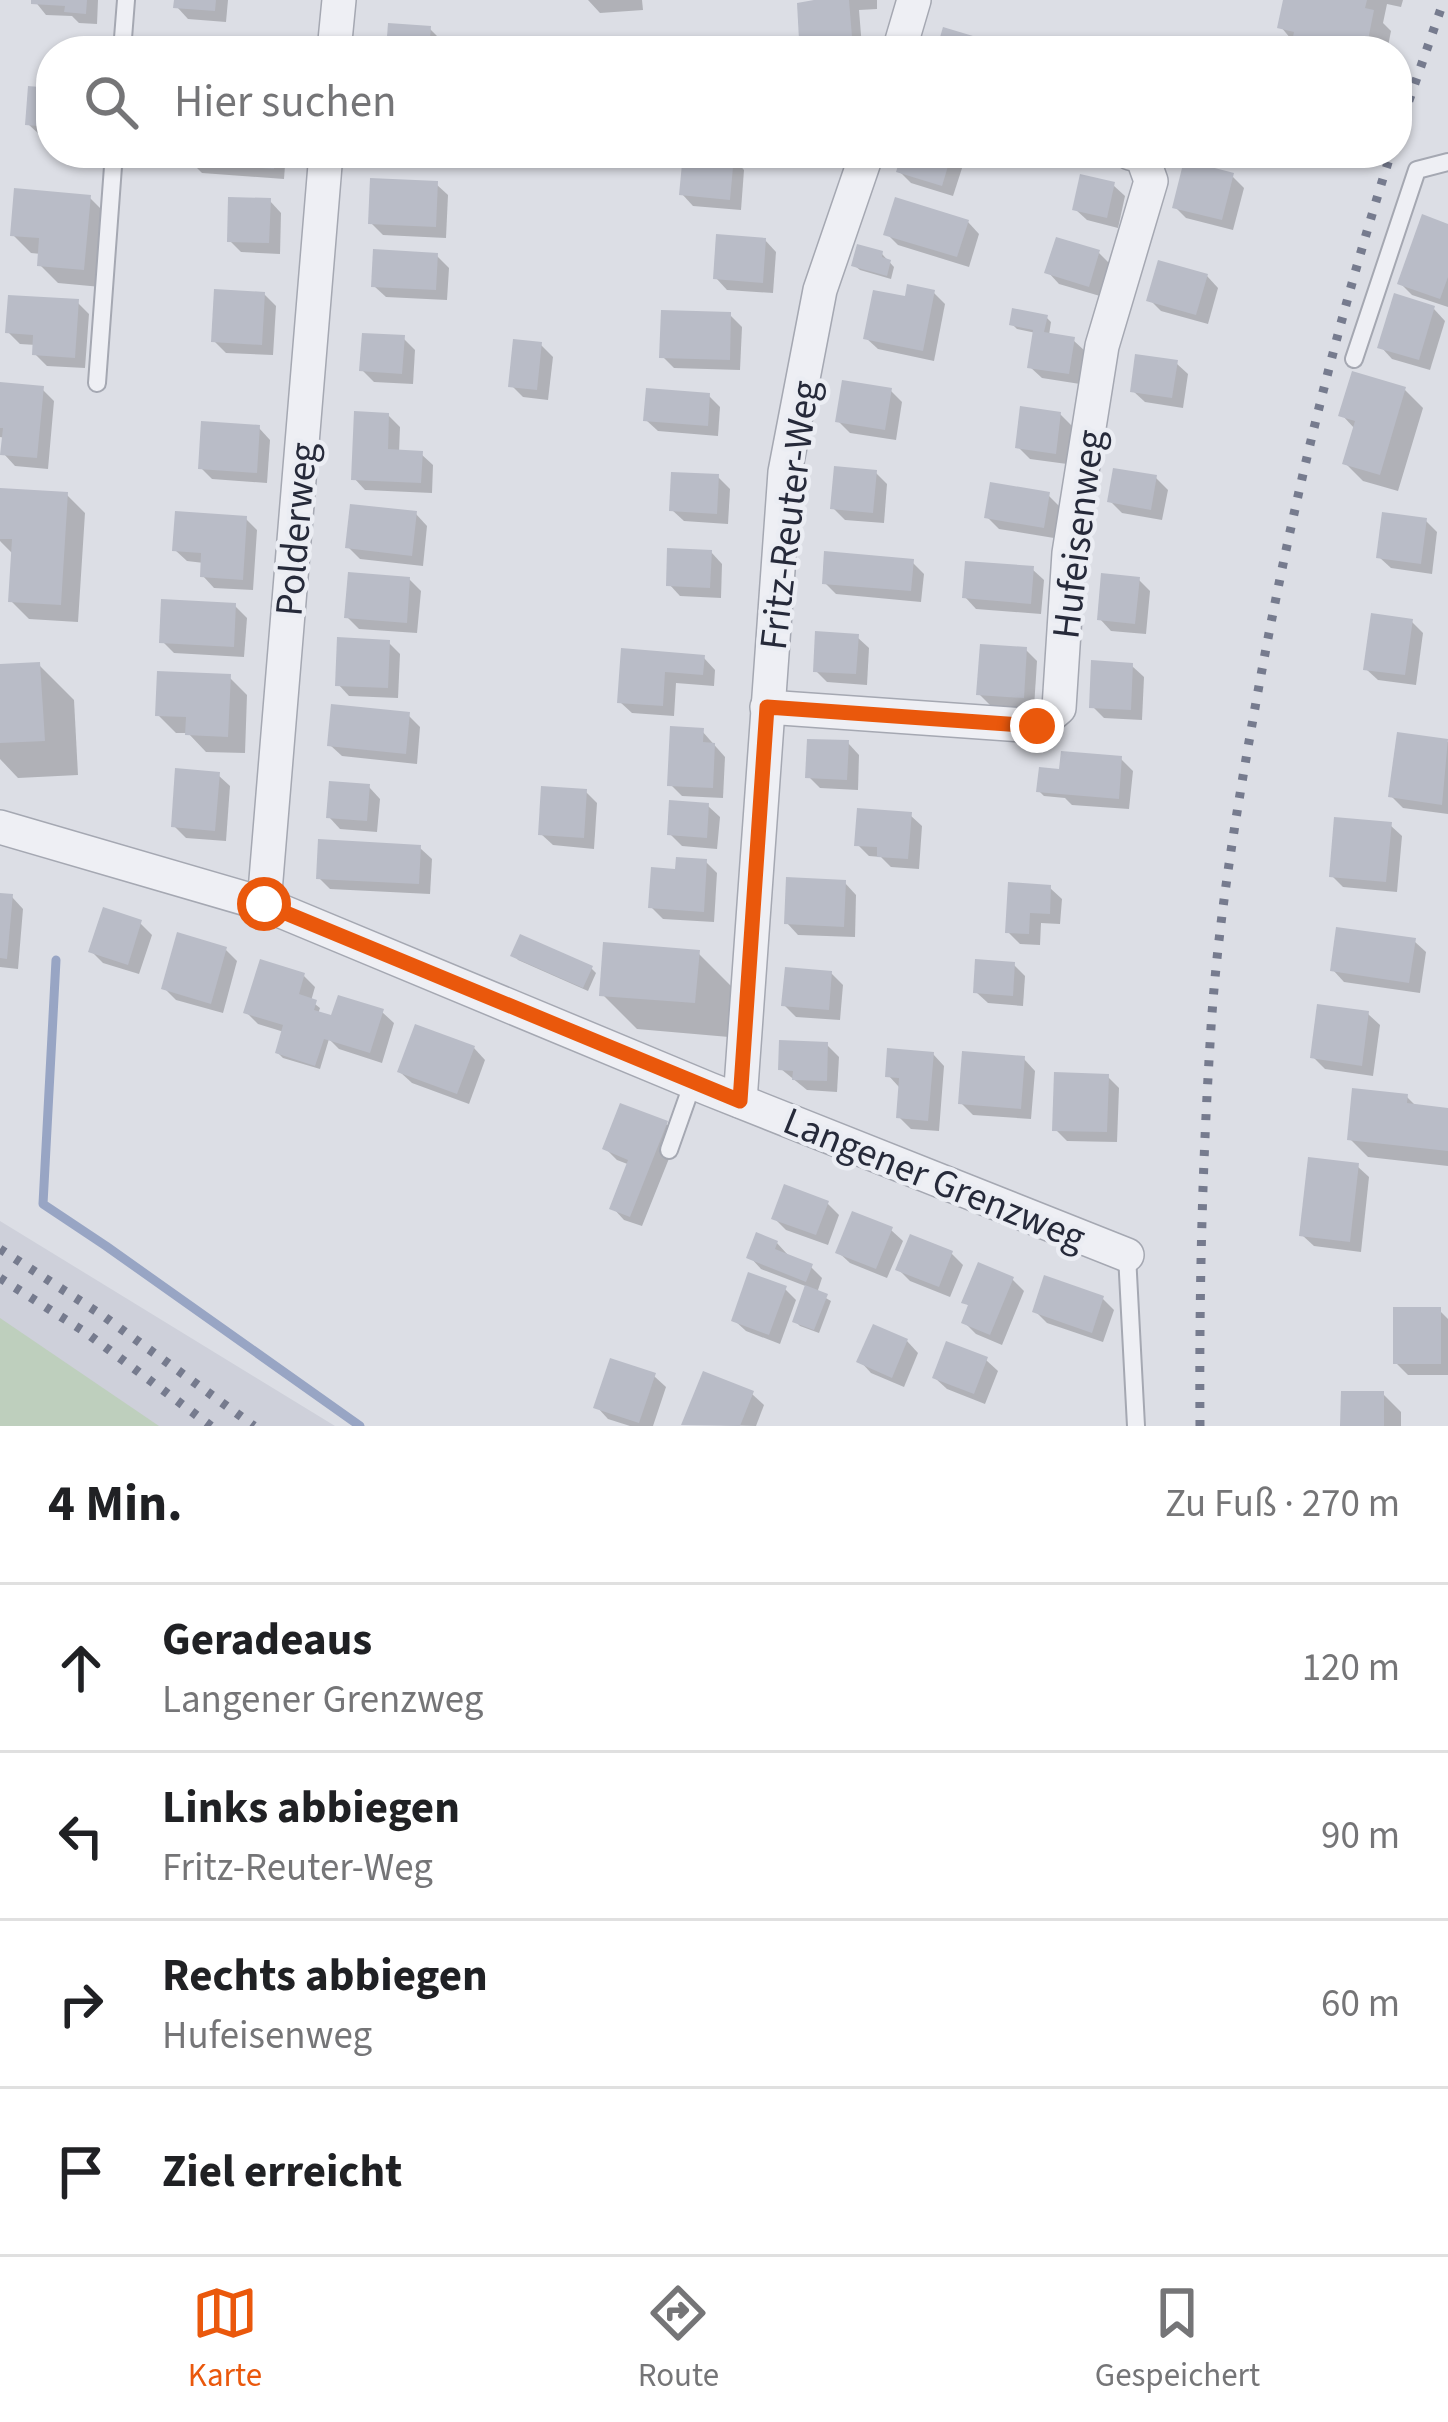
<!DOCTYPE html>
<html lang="de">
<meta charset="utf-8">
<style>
:root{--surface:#fff;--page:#f6f6f6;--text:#202124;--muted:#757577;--line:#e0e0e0;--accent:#ea580c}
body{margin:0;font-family:"Source Sans 3",sans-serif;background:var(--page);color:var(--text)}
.stop{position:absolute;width:36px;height:36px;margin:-27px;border:9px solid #ea580c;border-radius:50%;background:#fff}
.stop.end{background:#ea580c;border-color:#fff;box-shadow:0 3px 12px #0008}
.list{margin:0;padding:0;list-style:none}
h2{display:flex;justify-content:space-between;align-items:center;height:156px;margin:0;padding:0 48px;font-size:51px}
h2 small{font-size:39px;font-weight:400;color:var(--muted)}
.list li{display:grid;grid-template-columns:78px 1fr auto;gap:36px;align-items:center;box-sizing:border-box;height:168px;padding:0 48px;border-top:3px solid var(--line)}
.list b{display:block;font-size:45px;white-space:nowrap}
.list p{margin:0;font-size:39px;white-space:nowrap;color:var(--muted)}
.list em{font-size:39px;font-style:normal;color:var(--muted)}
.icon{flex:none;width:66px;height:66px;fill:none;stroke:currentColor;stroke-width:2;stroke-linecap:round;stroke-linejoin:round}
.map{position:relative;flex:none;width:1448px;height:1426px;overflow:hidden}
.search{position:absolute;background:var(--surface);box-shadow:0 3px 9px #0004;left:36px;right:36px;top:36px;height:132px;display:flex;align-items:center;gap:30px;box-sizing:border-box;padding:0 42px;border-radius:48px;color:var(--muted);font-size:45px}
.sheet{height:828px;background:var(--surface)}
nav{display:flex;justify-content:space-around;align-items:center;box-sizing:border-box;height:168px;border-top:3px solid var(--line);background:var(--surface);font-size:33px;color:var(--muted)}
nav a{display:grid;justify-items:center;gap:6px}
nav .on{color:var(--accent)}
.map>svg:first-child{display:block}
</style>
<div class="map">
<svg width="1448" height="1426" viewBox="0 0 1448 1426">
<rect width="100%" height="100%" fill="#dcdee5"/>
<path fill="#ced0da" d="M0,1221l335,205h-335z"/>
<path fill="#becfbd" d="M0,1318l159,108h-159z"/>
<g fill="#0003">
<path d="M34,0h64l-1,24 -18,-1 -7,-7 -26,-1z"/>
<path d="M177,0h51l-2,22 -38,-3 -11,-12z"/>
<path d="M588,0h54l1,10 -43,3z"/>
<path d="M817,0h60v9l-18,1 3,37 -48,4 -12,-12z"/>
<path d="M1286,0h117l-2,7 -14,-3 -4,19 8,8 -4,20h-86l-20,-24z"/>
<path d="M430,29l11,11v11h-52z"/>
<path d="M51,91v45l-11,-1 -12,-11z"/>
<path d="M59,153h47l-1,7 -42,-3z"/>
<path d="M191,153h95l-2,26 -82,-6 -12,-12z"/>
<path d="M397,153h60l-1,12 -52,-5z"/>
<path d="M472,153h51v8l-48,-5z"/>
<path d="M905,153h50l9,9 -11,34 -42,-13 -12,-12z"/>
<path d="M1294,153h49l-2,9z"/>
<path d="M733,158l11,12 -3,40 -48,-4 -11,-12z"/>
<path d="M1232,176l12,12 -11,42 -47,-12 -11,-11z"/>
<path d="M436,184l12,11 -2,43 -63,-3 -12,-12z"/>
<path d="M1113,185l12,11 -7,32 -31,-8 -12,-11z"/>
<path d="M89,197l18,18 -6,72 -43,-4 -18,-18 1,-11 -10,-1 -18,-18z"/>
<path d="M270,201l11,12 -1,41 -39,-2 -11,-11z"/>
<path d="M968,222l11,12 -10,33 -71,-22 -11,-11z"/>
<path d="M1448,227v80l-36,-12 -12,-12z"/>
<path d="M765,240l11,12 -3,41 -46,-3 -11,-12z"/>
<path d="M1099,253l11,11 -10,32 -41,-12 -11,-12z"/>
<path d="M882,254l12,13 -3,12 -31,-9 -5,-4z"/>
<path d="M437,256l12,12 -2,32 -61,-3 -12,-11z"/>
<path d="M1207,276l11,12 -10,36 -47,-13 -11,-11z"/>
<path d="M934,293l11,11 -11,57 -56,-12 -12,-11 41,-38z"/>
<path d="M264,294l12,12 -3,49 -47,-2 -12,-12z"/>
<path d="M77,302l12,12 -4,54 -38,-2 -12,-12 1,-9 -16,-1 -12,-12z"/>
<path d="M1434,309l11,12 -15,49 -38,-11 -11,-12z"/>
<path d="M730,315l12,12 -2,43 -66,-2 -12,-12z"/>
<path d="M1046,317l5,5 -2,13 24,5 12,11 -5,33 -38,-6 -12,-11 6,-34 -19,-4 -5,-5z"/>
<path d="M403,338l12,12 -2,34 -39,-2 -12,-12z"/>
<path d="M541,345l12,12 -5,43 -25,-3 -12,-12z"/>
<path d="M1176,363l12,11 -5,34 -38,-6 -12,-11z"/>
<path d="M0,385l42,4 12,12 -6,68 -33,-3 -11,-12 1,-16 -5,-1z"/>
<path d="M1405,390l18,18 -25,83 -35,-10 -18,-18 10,-34 -13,-14z"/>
<path d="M891,391l11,11 -6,38 -46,-7 -12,-12z"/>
<path d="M709,396l11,11 -2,29 -60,-5 -12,-11z"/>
<path d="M1060,414l12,12 -5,38 -37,-5 -12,-12z"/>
<path d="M388,415l12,12 -1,25 22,2 12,11 -1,28 -67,-3 -11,-12z"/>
<path d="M259,428l11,12 -3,43 -55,-4 -11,-11z"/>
<path d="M876,473l11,11 -3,39 -39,-3 -12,-12z"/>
<path d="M718,477l12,12 -2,35 -44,-3 -12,-11z"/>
<path d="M1156,478l12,12 -6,30 -40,-7 -12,-12z"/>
<path d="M0,491l67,4 18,18 -7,109 -49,-3 -18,-18 3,-46 -14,-14z"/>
<path d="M1048,495l12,12 -6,31 -55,-9 -12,-12z"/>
<path d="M416,514l11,12 -4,40 -63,-7 -12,-12z"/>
<path d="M246,519l11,11 -4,60 -39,-2 -11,-12 1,-13 -17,-2 -12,-11z"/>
<path d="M1426,521l11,11 -5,42 -41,-6 -12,-11z"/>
<path d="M711,552l11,12 -1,34 -41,-2 -11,-12z"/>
<path d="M912,562l12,12 -3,28 -85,-8 -11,-11z"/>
<path d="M1032,569l12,11 -3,34 -65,-5 -11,-12z"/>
<path d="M409,579l12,12 -4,42 -58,-4 -12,-12z"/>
<path d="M1138,579l12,12 -4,43 -35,-3 -11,-12z"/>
<path d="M235,606l12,12 -3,39 -70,-4 -12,-12z"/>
<path d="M1412,622l11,11 -7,52 -38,-5 -12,-11z"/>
<path d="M857,637l12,11 -2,37 -40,-3 -11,-11z"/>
<path d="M389,643l11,11 -2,44 -49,-2 -11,-12z"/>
<path d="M1026,650l11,11 -3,47 -43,-2 -12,-12z"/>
<path d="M624,652l80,6 11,12 -1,16 -38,-3 -2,33 -42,-3 -12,-11z"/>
<path d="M39,665l35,35 4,75 -60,3 -18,-19v-92z"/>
<path d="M1132,666l12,11 -2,43 -38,-2 -12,-12z"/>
<path d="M229,677l18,18 -2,58 -39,-1 -18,-19h-12l-18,-18z"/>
<path d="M408,715l12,12 -3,37 -75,-8 -12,-11z"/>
<path d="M702,731l23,26 -2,41 -41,-2 -11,-11z"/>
<path d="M1400,736l48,6v72l-45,-6 -12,-12z"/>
<path d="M848,743l11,12 -1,35 -38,-2 -12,-12z"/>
<path d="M1121,759l12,12 -4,38 -57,-4 -7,-7 -21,-2 -5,-5 19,-19z"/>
<path d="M218,775l12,11 -4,55 -40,-3 -12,-12z"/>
<path d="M369,787l11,12 -3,33 -37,-3 -11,-12z"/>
<path d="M586,792l11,11 -3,46 -41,-4 -12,-11z"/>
<path d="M708,806l12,11 -3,32 -35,-3 -12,-12z"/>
<path d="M910,815l12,11 -3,43 -28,-2 -10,-10 -12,-1 -12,-12z"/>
<path d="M1390,825l12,11 -5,56 -54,-5 -11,-11z"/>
<path d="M420,848l12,11 -2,35 -100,-5 -11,-11z"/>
<path d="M706,862l11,11 -3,49 -51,-3 -12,-12 27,-35z"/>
<path d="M845,883l11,12 -1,42 -57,-2 -11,-12z"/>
<path d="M1050,888l12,11 -2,25 -19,-1 -1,22 -20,-1 -12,-12z"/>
<path d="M0,896l12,1 11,12 -5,60 -18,-2z"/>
<path d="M140,923l12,12 -13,39 -36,-11 -12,-12z"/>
<path d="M1414,941l12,11 -6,41 -76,-11 -11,-12z"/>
<path d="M226,950l11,11 -14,52 -47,-13 -12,-12z"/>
<path d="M698,953l35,35 -4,49 -92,-8 -35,-35z"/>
<path d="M514,955l77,13 5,5 -8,18 -70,-31z"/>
<path d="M1014,965l11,11 -2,30 -35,-3 -12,-11z"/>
<path d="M831,973l12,12 -3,35 -44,-3 -12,-12z"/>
<path d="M304,976l11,11 -4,14 9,7 -2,6 12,4 52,-6 12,11 -12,40 -43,-14 -10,-10 -9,30 -37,-11 -5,-5 6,-21 -26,-8 -12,-12z"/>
<path d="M1368,1014l12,11 -7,51 -48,-7 -12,-12z"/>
<path d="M827,1045l12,12 -2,35 -30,-2 -26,-21z"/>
<path d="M474,1048l11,12 -16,44 -57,-21 -12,-11z"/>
<path d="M933,1054l11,12 -5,65 -28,-2 -12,-12v-30l-11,-12z"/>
<path d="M1024,1059l11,12 -4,48 -58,-4 -12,-12z"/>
<path d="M1108,1077l11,11 -2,54 -50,-1 -12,-12z"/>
<path d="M1407,1097l10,10 31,4v55l-80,-9 -18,-18z"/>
<path d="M666,1124l12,12 -36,90 -18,-6 -11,-12 17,-43 -13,-5 -11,-11z"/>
<path d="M1357,1166l12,11 -8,75 -47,-6 -12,-11z"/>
<path d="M827,1203l12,12 -11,30 -42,-15 -11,-11z"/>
<path d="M891,1230l12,11 -16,37 -37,-15 -12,-11z"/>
<path d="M777,1243l11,12 23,12 11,11 -5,15 14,8 -12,32 -19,-7 -5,-5 13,-34 -47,-18 -11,-12z"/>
<path d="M951,1253l12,12 -13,32 -40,-16 -11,-11z"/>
<path d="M1012,1279l12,12 -22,54 -26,-11 -12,-12 6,-15 -5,-5z"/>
<path d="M785,1289l11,11 -16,44 -34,-13 -12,-11z"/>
<path d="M1103,1299l11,11 -11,32 -56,-19 -12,-12z"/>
<path d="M1439,1310l9,9v56h-40l-12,-12z"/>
<path d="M907,1341l11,12 -14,34 -33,-14 -11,-12z"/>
<path d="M986,1360l12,11 -13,33 -38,-15 -12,-11z"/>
<path d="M654,1376l12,11 -13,39h-23l-22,-7 -11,-12z"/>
<path d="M752,1394l12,11 -8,21 -71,-2z"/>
<path d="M1344,1394h39l18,18v14h-58z"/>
</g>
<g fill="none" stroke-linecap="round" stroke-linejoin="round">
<path stroke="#98a5c4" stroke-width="9" d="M56,960l-13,244 63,42 254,180"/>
</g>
<g fill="#b9bcc7">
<path d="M31,0h56l-1,14 -22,-2 1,-6 -34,-2z"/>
<path d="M174,0h42l-1,11 -42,-3z"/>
<path d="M814,0h35l3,37 -53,3 -2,-37z"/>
<path d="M1283,0h84l-2,8 9,2 -7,35 -10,-2 -2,8h-38l-26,-5 3,-14 -17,-4z"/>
<path d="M388,23l43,3 -2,25h-43z"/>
<path d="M943,27l40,12 -3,12h-44z"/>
<path d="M28,86l23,2v39l-26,-2z"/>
<path d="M188,153h87l-1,16 -87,-7z"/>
<path d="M683,153l51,3 -4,44 -51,-5z"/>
<path d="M902,153h50l-10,33 -46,-14z"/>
<path d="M1184,160l50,13 -12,47 -50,-12z"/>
<path d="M1080,174l35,8 -8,36 -35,-8z"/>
<path d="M370,178l68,3 -2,46 -68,-3z"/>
<path d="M14,188l77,7 -7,75 -47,-4 2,-28 -29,-2z"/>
<path d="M228,197l43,1 -2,45 -42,-1z"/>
<path d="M895,197l74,23 -12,37 -74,-22z"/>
<path d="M1422,214l26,10v53l-8,22 -43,-15z"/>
<path d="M716,234l50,4 -3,45 -50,-4z"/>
<path d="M1056,237l44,13 -11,37 -45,-14z"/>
<path d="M857,244l26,7 -1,6 9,3 -4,16 -36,-10z"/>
<path d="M373,249l65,4 -2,37 -65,-3z"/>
<path d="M1158,260l50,14 -12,41 -50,-14z"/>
<path d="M907,284l28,6 -12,61 -60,-12 10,-49 32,6z"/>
<path d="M214,289l51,3 -3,53 -51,-3z"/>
<path d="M1394,293l41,13 -16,54 -42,-12z"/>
<path d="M8,295l71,4 -4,59 -43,-3 1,-20 -28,-2z"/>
<path d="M1012,308l36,7 -4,17 31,5 -6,37 -42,-6 6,-38 -24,-5z"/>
<path d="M661,310l70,2 -1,48 -71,-2z"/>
<path d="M362,333l43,2 -3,39 -43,-3z"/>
<path d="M513,339l29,3 -5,48 -29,-3z"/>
<path d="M1135,354l43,6 -6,38 -42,-6z"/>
<path d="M1352,371l54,16 -26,88 -38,-11 13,-43 -17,-5z"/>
<path d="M842,380l50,8 -7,42 -50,-8z"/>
<path d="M0,382l44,4 -7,72 -37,-3 3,-27h-3z"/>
<path d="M646,388l64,5 -2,33 -65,-5z"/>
<path d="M1020,406l41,6 -5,42 -41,-6z"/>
<path d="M354,411l35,2 -1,36 35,2 -2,32 -70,-3z"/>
<path d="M201,421l59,4 -3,48 -59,-4z"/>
<path d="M834,466l43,4 -4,43 -43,-4z"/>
<path d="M1113,468l44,7 -6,35 -44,-8z"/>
<path d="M671,472l48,2 -2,40 -48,-3z"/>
<path d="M990,482l60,10 -6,36 -60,-10z"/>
<path d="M0,488l68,4 -7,113 -53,-3 4,-63h-12z"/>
<path d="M350,504l67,7 -5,45 -67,-8z"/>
<path d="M175,511l72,5 -4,64 -43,-3 1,-24 -29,-2z"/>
<path d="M1382,512l45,6 -6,46 -45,-6z"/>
<path d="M667,548l45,2 -2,38 -44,-2z"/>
<path d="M824,551l90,8 -3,32 -89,-7z"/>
<path d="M965,561l69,5 -3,38 -69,-6z"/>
<path d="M348,572l62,5 -3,46 -63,-5z"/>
<path d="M1101,573l39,4 -5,47 -38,-4z"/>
<path d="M161,599l75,4 -2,44 -75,-4z"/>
<path d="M1371,613l42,6 -8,56 -42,-5z"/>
<path d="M815,631l44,3 -3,40 -43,-2z"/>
<path d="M337,637l53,3 -2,48 -53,-2z"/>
<path d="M980,644l47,3 -3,51 -48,-3z"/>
<path d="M621,648l84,7 -2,20 -38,-3 -2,34 -46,-3z"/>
<path d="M1091,660l42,3 -2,47 -42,-2z"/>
<path d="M40,662l5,79 -45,2v-79z"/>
<path d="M157,671l74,3 -3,63 -43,-2 1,-18 -31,-1z"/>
<path d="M331,704l79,8 -4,42 -79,-8z"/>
<path d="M670,726l34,2 -1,14 12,1 -2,45 -46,-2z"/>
<path d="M1397,732l51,7 -6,66 -54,-8z"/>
<path d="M807,739l42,1 -2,40 -42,-2z"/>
<path d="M1061,751l61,5 -3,43 -83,-7 3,-25 20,2z"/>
<path d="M175,768l45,4 -5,59 -44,-4z"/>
<path d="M329,781l41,3 -3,37 -41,-3z"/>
<path d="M541,786l46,3 -3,49 -46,-3z"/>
<path d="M669,800l40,3 -2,35 -40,-3z"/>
<path d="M857,808l55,4 -4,47 -31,-2v-10l-23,-1z"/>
<path d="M1334,817l58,5 -6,60 -57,-5z"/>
<path d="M318,839l103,6 -2,39 -103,-5z"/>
<path d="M676,857l31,2 -3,53 -56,-4 3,-41 24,2z"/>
<path d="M786,877l60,3 -2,47 -60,-3z"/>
<path d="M1008,882l43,3 -1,29 -20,-1 -1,21 -24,-1z"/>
<path d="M0,893l13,1 -6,65 -7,-1z"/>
<path d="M103,907l39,13 -14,45 -40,-13z"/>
<path d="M1336,927l80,11 -7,45 -79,-12z"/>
<path d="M177,932l50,15 -16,57 -50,-15z"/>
<path d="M520,934l73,32 -10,22 -73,-32z"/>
<path d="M603,942l97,8 -5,53 -96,-7z"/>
<path d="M260,959l45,14 -6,21 18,6 -3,10 17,5 7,-20 46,14 -14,44 -46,-14 -9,27 -40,-13 8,-28 -40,-12z"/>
<path d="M975,959l40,3 -2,34 -40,-3z"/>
<path d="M785,967l47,4 -3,39 -48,-4z"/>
<path d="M1317,1004l52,7 -7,55 -52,-8z"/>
<path d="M415,1024l60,22 -18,48 -60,-22z"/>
<path d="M779,1040l49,2 -1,39 -35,-1 1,-9 -15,-1z"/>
<path d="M887,1048l47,4 -6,69 -32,-3 3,-40 -14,-1z"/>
<path d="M962,1051l63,5 -4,53 -63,-5z"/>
<path d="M1054,1072l55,2 -2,58 -55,-1z"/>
<path d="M1352,1088l56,6 -1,9 41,5v43l-101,-11z"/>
<path d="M620,1103l48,18 -38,96 -21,-8 19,-49 -26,-11z"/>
<path d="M1308,1157l51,6 -9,79 -51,-6z"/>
<path d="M784,1184l45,17 -13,34 -45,-16z"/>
<path d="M852,1211l41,16 -17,42 -41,-16z"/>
<path d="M756,1232l22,9 -3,8 38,15 -7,18 -60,-24z"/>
<path d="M910,1234l43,17 -14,36 -44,-17z"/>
<path d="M978,1262l36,15 -24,58 -29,-12 7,-18 -7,-2z"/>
<path d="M748,1272l39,14 -18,49 -38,-14z"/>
<path d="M1044,1275l60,21 -12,37 -60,-21z"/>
<path d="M805,1285l23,9 -14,36 -22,-8z"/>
<rect x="1393" y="1307" width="48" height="57"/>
<path d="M873,1324l35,15 -16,39 -36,-16z"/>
<path d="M946,1341l42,16 -14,37 -42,-16z"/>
<path d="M610,1358l46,15 -17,50 -46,-15z"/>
<path d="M703,1371l51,20 -14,35 -59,-1z"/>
<path d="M1341,1391h43v35h-44z"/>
</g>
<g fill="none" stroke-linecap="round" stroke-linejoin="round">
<defs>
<g id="lane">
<path d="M122,51l4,-51"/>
<path d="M1354,359l63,-189 31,-8"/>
<path d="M97,383l17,-230"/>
<path d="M669,1150l24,-68"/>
<path d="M1127,1255l9,171"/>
</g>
<g id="street">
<path d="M334,51l5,-51"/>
<path d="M899,51l15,-51"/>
<path d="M767,707l271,19 21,-18 10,-155 33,-207 49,-165 -9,-25 -12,-3"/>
<path d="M0,827l264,77 445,185 418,166"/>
<path d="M264,904l62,-751"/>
<path d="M740,1101l45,-629 35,-182 47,-137"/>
</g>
</defs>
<use href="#lane" stroke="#a5a8b2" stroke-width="20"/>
<use href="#street" stroke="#a5a8b2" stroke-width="36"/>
<use href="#lane" stroke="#eeeff4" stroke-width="16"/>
<use href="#street" stroke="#eeeff4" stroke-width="33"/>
<g stroke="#767b8e" stroke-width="9" stroke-dasharray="6 12" stroke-linecap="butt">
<path d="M1397,135l47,-135"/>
<path d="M0,1249l102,66 152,111"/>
<path d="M0,1278l85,54 126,94"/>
<path d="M1200,1426c-1,-128 2,-255 10,-382 6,-109 24,-218 43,-325 34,-192 79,-380 138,-566"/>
</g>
</g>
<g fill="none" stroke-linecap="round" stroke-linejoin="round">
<path stroke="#ea580c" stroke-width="15" d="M264,904l476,197 27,-394 270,19"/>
</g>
<g text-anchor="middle" stroke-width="9" stroke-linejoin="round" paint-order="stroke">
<g font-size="39" fill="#262a3a" stroke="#ebedf3">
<text transform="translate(788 515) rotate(-83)" y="14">Fritz-Reuter-Weg</text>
<text transform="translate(295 529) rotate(-85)" y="14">Polderweg</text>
<text transform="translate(1077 534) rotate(-83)" y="14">Hufeisenweg</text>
<text transform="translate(935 1178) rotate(22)" y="14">Langener Grenzweg</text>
</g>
</g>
</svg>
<div class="stop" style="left:264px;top:904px"></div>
<div class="stop end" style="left:1037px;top:726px"></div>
<div class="search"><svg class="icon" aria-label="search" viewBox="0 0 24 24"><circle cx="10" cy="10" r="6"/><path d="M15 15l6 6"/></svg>Hier suchen</div>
</div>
<section class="sheet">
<h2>4 Min.<small>Zu Fuß · 270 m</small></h2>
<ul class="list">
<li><svg class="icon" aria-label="ahead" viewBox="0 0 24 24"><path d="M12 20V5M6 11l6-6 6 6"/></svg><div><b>Geradeaus</b><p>Langener Grenzweg</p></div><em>120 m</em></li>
<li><svg class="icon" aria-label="left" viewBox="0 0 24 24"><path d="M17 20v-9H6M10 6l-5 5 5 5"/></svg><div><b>Links abbiegen</b><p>Fritz-Reuter-Weg</p></div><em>90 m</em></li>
<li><svg class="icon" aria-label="right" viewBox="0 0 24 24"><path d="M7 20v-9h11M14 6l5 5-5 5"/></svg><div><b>Rechts abbiegen</b><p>Hufeisenweg</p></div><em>60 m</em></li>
<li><svg class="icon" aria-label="arrive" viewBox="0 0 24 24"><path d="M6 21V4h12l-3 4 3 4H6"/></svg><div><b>Ziel erreicht</b></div></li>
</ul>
</section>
<nav>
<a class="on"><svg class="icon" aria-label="map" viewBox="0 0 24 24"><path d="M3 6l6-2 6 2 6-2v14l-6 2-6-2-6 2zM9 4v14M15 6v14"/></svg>Karte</a>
<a><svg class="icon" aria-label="directions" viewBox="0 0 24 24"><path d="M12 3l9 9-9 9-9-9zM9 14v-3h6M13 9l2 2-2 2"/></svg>Route</a>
<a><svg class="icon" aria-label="saved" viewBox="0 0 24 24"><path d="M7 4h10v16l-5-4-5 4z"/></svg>Gespeichert</a>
</nav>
